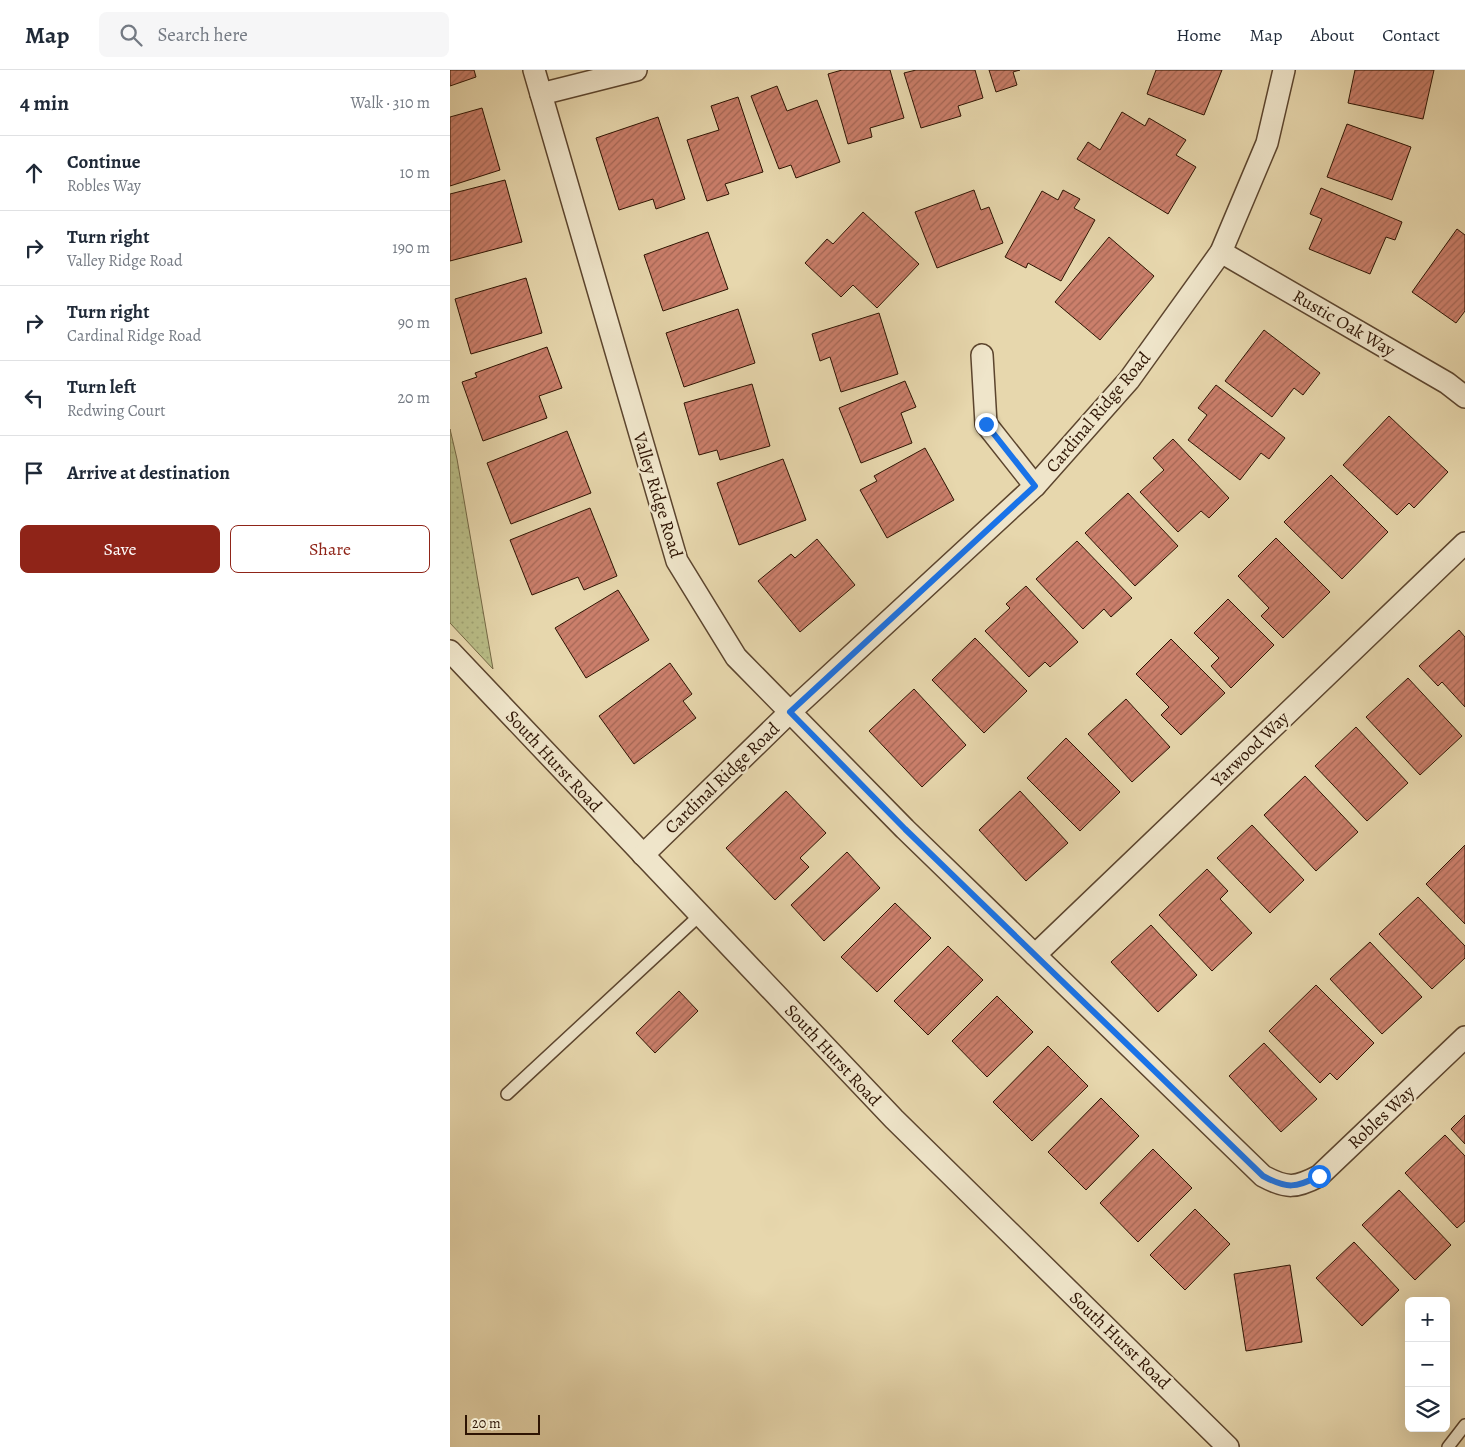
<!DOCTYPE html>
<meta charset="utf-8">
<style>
:root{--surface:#fff;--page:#f6f6f7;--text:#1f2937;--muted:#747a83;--line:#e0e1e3;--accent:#8f2418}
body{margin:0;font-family:Alegreya,serif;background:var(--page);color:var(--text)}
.controls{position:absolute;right:15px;bottom:15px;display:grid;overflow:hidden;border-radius:8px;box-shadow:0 5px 20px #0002}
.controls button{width:45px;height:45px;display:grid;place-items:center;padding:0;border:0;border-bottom:1px solid var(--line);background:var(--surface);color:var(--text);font:25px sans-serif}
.scale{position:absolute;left:15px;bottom:12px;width:75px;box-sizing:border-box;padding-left:5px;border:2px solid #2e1403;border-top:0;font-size:14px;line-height:18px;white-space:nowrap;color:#2e1403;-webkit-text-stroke:4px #efe5ca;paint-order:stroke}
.stop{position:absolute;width:15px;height:15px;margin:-11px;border:4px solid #1a73e8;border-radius:50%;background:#fff}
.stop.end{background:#1a73e8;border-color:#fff;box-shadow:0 1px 5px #0008}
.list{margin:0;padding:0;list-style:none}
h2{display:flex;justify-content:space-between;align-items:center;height:65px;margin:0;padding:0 20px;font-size:21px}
h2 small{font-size:16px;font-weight:400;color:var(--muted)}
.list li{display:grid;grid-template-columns:32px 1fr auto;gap:15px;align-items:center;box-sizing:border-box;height:75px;padding:0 20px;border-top:1px solid var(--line)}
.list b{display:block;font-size:19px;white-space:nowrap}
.list p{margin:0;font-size:16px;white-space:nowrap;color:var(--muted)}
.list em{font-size:16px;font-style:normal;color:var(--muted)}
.actions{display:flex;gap:10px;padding:15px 20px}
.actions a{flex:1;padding:11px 0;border:1px solid var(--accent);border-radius:8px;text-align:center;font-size:18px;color:var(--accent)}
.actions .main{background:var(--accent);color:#fff}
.icon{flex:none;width:28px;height:28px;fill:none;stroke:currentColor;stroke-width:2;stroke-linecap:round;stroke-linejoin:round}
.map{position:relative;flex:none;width:1015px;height:1377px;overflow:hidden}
header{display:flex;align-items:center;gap:30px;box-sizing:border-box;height:70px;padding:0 25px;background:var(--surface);border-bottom:1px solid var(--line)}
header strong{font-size:24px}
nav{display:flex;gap:28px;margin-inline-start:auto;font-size:18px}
.search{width:350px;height:45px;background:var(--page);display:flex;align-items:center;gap:12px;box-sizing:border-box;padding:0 18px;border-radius:8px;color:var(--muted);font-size:19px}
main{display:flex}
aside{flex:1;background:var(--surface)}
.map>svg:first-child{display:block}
</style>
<header>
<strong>Map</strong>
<div class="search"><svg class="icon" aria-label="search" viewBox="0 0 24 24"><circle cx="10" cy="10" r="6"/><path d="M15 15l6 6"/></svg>Search here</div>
<nav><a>Home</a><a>Map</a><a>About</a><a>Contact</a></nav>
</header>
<main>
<aside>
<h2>4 min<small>Walk · 310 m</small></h2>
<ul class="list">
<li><svg class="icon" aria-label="ahead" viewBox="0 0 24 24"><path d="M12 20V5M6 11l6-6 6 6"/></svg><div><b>Continue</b><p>Robles Way</p></div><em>10 m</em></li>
<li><svg class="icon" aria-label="right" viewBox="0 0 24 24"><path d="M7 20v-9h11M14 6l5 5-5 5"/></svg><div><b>Turn right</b><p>Valley Ridge Road</p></div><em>190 m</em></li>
<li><svg class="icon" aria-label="right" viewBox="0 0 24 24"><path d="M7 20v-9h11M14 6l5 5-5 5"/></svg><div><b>Turn right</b><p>Cardinal Ridge Road</p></div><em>90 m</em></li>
<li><svg class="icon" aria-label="left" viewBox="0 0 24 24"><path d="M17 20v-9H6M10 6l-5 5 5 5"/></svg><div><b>Turn left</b><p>Redwing Court</p></div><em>20 m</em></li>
<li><svg class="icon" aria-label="arrive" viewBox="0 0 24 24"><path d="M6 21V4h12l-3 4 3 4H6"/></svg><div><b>Arrive at destination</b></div></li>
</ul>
<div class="actions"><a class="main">Save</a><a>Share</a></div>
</aside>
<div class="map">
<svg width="1015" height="1377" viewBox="0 0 1015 1377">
<defs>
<pattern id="park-dots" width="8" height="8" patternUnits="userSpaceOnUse" patternTransform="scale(1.25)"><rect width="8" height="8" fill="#b9bd87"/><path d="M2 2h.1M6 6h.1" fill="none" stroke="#9fa273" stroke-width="1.8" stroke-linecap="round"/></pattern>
<pattern id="building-hatch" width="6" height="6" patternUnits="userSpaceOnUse" patternTransform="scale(1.25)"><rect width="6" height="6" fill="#cb7f6b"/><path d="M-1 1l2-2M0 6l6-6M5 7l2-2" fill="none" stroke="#a56756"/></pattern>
</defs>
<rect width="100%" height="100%" fill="#e7d7ad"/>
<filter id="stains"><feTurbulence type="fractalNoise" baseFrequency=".004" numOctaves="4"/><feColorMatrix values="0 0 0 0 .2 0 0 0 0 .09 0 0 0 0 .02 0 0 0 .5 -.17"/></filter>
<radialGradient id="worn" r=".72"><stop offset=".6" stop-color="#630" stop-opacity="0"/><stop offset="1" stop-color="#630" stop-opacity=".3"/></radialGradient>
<path fill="url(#park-dots)" stroke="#746845" d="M0,359l7,30 36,210 -43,-46z"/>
<g fill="url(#building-hatch)" stroke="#2e1403">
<path d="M0,0h24l2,7 -26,9z"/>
<path d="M392,0h48l14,48 -34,10 2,9 -24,7 -20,-70z"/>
<path d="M466,0h59l8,28 -25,8 3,10 -40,12 -17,-55z"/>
<path d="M539,0h31l-7,2 4,13 -21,7z"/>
<path d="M706,0h66l-18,45 -57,-21z"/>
<path d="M905,0h79l-11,49 -75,-16z"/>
<path d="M327,16l10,25 30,-11 23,62 -44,16 -5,-13 -12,4 -28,-73z"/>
<path d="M288,27l25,75 -38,12 4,10 -22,7 -20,-61 32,-10 -8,-24z"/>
<path d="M32,38l18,62 -50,16v-69z"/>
<path d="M672,42l23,14 4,-8 37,22 -10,15 20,12 -28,47 -91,-55 11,-17 12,8z"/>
<path d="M208,47l27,82 -29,10 -3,-10 -34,11 -23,-72z"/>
<path d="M897,54l64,23 -19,53 -65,-23z"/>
<path d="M55,110l17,62 -72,19v-67z"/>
<path d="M871,118l81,34 -7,18 -9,-3 -16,37 -61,-25 13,-30 -12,-5z"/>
<path d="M524,120l7,20 8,-3 14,36 -66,25 -22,-56z"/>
<path d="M613,120l17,9 -6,9 21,12 -34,61 -33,-18 -2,5 -21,-11 37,-66 16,9z"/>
<path d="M413,142l56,52 -42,44 -24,-23 -12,12 -36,-34 22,-24 6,5z"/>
<path d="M1007,159l8,6v76l-9,12 -44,-31z"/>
<path d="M258,162l20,57 -65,22 -19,-56z"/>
<path d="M659,167l45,39 -54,64 -45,-38z"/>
<path d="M76,208l16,55 -71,21 -16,-55z"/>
<path d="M288,239l17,54 -71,24 -18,-54z"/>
<path d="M429,243l19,61 -57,18 -11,-35 -10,4 -8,-27z"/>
<path d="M814,260l56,43 -17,22 -9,-7 -22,29 -47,-36z"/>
<path d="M97,277l15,41 -23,8 8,22 -64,23 -21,-59 15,-5 -2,-4z"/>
<path d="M455,311l11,26 -15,6 11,30 -51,20 -22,-55z"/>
<path d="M302,314l18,62 -50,14 -3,-10 -18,5 -15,-52z"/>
<path d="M766,315l69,53 -16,21 -8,-6 -21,27 -52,-40 19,-25 -9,-7z"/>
<path d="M939,346l59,56 -34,36 -5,-5 -12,12 -54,-50z"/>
<path d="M117,361l24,62 -80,31 -24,-61z"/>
<path d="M723,369l56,59 -20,20 -8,-7 -23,21 -38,-40 24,-22 -11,-12z"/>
<path d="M475,378l29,52 -67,38 -27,-48 17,-9 -3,-5z"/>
<path d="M333,389l23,61 -67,25 -22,-62z"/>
<path d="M881,405l57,57 -46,47 -58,-57z"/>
<path d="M678,423l50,53 -43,40 -50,-53z"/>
<path d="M140,438l27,68 -33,14 -6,-13 -46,18 -22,-55z"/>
<path d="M826,468l54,54 -47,46 -22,-22 8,-8 -31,-32z"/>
<path d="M367,469l38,46 -55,47 -42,-51 33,-27 4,4z"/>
<path d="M627,471l55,57 -21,19 -7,-8 -21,20 -47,-50z"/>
<path d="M576,516l52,56 -28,25 -5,-5 -16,15 -44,-46 25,-23 -4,-4z"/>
<path d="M168,520l31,50 -63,38 -31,-50z"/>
<path d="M778,529l46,46 -43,43 -20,-22 8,-8 -25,-25z"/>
<path d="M1009,560l6,7v70l-23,-25 -4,4 -19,-20z"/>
<path d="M525,568l52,53 -43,42 -52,-53z"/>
<path d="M721,569l54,54 -44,42 -20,-20 8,-8 -33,-33z"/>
<path d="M220,593l22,31 -9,7 13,17 -62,46 -35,-48z"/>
<path d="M958,608l54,58 -42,39 -54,-58z"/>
<path d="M464,619l52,56 -44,42 -53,-56z"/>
<path d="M676,629l44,48 -38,35 -44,-48z"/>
<path d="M906,657l52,56 -41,38 -52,-55z"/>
<path d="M616,668l54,54 -40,39 -53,-53z"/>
<path d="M855,706l53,56 -42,39 -52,-56z"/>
<path d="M336,721l40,42 -26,25 9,9 -34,33 -49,-52z"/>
<path d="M570,721l48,52 -42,38 -47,-51z"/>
<path d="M802,755l52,55 -34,33 -53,-55z"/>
<path d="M1015,775v79l-39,-40z"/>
<path d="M397,782l33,36 -56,53 -33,-36z"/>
<path d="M757,799l21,22 -8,8 32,34 -40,38 -53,-56z"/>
<path d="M968,827l47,49v12l-33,31 -53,-55z"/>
<path d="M445,833l36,35 -54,54 -36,-35z"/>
<path d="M701,855l46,50 -39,37 -47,-50z"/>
<path d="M920,872l52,55 -40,37 -52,-55z"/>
<path d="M498,876l35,34 -55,55 -34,-34z"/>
<path d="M866,915l58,58 -37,37 -7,-7 -10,10 -51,-52z"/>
<path d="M229,921l19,20 -43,42 -19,-20z"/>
<path d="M547,926l36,36 -46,45 -35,-36z"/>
<path d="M814,973l53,56 -36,33 -52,-56z"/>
<path d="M598,976l40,40 -56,55 -39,-39z"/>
<path d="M651,1028l38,38 -53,54 -38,-38z"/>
<path d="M1015,1045v29l-14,-15z"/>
<path d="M995,1065l20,21v65l-8,7 -52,-55z"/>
<path d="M703,1079l39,39 -54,54 -38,-39z"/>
<path d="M949,1120l52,55 -36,35 -53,-55z"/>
<path d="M745,1139l35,35 -45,46 -35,-35z"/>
<path d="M904,1172l45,48 -37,36 -46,-48z"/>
<path d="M840,1195l12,77 -56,9 -12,-77z"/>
</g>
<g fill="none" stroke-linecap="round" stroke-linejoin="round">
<defs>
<g id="lane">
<path d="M57,1024l193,-179"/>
<path d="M998,1377l17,-22"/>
</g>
<g id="street">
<path d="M84,0l143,491 59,96 169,172 358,347c24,13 33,12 56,0l146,-139"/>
<path d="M91,24l95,-24"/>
<path d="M771,182l226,131 18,14"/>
<path d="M532,285l4,69 49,62"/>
<path d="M0,581l444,468 334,328"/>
<path d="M193,785l147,-143 245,-226 94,-106 92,-128 46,-109 17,-73"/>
<path d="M585,885l430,-412"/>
</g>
</defs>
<use href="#lane" stroke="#5c452e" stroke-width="14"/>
<use href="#street" stroke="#5c452e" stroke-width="24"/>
<use href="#lane" stroke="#efe5ca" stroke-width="11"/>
<use href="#street" stroke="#efe5ca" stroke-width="21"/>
</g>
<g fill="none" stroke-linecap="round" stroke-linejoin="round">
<path stroke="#1a73e8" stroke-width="6" d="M536,354l49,62 -245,226 115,117 358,347c24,13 33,12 56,0"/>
</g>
<g text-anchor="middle" stroke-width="5" stroke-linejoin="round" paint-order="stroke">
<g font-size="18" fill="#2e1403" stroke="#efe5ca">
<text transform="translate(894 253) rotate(30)" y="6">Rustic Oak Way</text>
<text transform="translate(648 342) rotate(-50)" y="6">Cardinal Ridge Road</text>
<text transform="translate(208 425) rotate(73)" y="6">Valley Ridge Road</text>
<text transform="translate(800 679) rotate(-44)" y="6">Yarwood Way</text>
<text transform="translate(104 691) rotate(47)" y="6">South Hurst Road</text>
<text transform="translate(272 708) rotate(-44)" y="6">Cardinal Ridge Road</text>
<text transform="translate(383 985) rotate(47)" y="6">South Hurst Road</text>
<text transform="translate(931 1047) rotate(-43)" y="6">Robles Way</text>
<text transform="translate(670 1270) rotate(44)" y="6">South Hurst Road</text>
</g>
</g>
<rect width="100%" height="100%" filter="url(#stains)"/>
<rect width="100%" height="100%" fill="url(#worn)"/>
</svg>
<div class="controls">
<button>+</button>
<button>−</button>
<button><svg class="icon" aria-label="layers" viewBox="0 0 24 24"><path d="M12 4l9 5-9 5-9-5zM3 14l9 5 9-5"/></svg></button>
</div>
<div class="scale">20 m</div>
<div class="stop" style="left:869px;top:1106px"></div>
<div class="stop end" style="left:536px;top:354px"></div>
</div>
</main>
